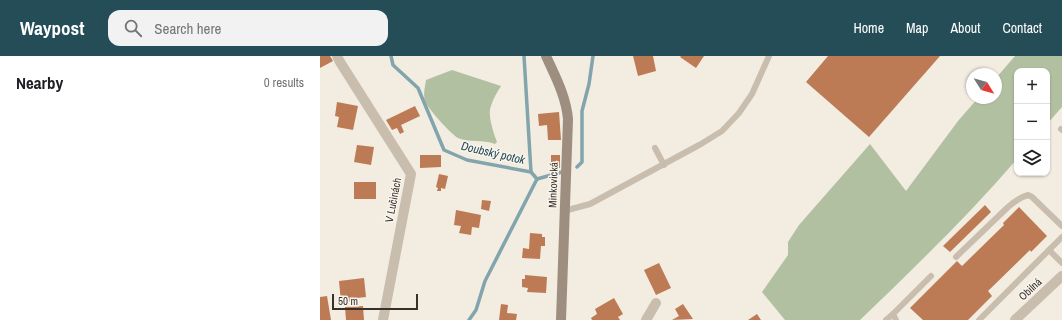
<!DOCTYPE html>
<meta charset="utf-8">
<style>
:root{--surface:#fff;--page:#f2f2f2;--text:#202124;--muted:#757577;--line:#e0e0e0;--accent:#244d57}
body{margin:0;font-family:"Archivo Narrow",sans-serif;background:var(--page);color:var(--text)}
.controls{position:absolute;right:12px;top:12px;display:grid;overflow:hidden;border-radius:8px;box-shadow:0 1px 3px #0004}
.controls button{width:36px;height:36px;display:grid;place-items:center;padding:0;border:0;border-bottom:1px solid var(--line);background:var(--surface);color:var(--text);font:20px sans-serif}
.compass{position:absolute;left:646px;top:12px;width:36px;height:36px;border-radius:50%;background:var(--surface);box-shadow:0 1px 3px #0004;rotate:127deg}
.scale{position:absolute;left:12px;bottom:10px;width:86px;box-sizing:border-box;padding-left:4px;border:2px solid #38312b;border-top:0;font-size:11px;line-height:14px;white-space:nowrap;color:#38312b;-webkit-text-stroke:3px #f9f5ed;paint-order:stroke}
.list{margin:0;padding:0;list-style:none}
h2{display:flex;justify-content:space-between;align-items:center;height:52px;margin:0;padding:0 16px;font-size:17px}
h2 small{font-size:13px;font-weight:400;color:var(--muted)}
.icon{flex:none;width:22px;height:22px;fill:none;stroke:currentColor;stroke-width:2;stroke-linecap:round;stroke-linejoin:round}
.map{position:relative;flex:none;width:742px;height:264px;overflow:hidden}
header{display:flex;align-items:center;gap:24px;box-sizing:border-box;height:56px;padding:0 20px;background:var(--accent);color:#fff}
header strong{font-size:19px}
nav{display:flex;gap:22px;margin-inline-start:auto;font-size:14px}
.search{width:280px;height:36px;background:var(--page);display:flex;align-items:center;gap:10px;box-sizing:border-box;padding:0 14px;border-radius:12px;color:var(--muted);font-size:15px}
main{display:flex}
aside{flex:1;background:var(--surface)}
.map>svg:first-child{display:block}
</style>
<header>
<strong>Waypost</strong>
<div class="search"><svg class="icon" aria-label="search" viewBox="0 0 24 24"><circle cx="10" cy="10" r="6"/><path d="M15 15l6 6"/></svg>Search here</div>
<nav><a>Home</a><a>Map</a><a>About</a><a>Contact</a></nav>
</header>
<main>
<aside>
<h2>Nearby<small>0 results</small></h2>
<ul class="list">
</ul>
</aside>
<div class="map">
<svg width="742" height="264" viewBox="0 0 742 264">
<rect width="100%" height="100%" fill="#f2ece1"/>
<g fill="#b2c0a2">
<path d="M695,0h47v51l-15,17v-53h-30v88c-49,57 -103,109 -157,161h-75l-23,-28 26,-37v-13l11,-17 71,-81 36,47 52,-70 20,-23h18v-20z"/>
<path d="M132,14l49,16c-4,6 -8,13 -10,20 -4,8 3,28 6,36l-2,2c-12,-5 -26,-1 -37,-6 -6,-3 -31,-30 -33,-37 -2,-7 0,-14 1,-21z"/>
</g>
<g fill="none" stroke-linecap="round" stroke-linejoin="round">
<g stroke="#82a5ad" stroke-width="3.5">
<path d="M71,0l2,9 25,23 26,62 23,10 64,12 6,7 -52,102 -9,29 -7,10"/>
<path d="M204,0l7,116"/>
<path d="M257,111l5,-5v-51l7,-27 4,-28"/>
<path d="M217,123l25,-7"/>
</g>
</g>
<g fill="#bc7b54">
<path d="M0,0h10l3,5 -13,7z"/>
<path d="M313,0h20l3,15 -18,5z"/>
<path d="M361,0h23l-8,12 -16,-11z"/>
<path d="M508,0h112l-71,81 -63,-55z"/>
<path d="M17,46l21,4 -5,24 -16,-3 2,-10 -4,-1z"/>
<path d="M95,50l5,10 -19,9 3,7 -4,2 -3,-6 -5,2 -6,-10z"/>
<path d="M239,56l2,28h-13l-1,-15 -8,1 -1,-12z"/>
<path d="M37,89l17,2 -3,18 -17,-3z"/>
<path d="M100,99h21v12l-21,1z"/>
<rect x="231" y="99" width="9" height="13"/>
<path d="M119,118l9,2 -3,13 -4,-1v3h-4l1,-3 -2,-1z"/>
<rect x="34" y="126" width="22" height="17"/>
<path d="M162,144l9,1 -2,10 -8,-2z"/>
<path d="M665,149l6,7 -41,40 -7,-6z"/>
<path d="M699,151l28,29 -16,16 -1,-2 -42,41 4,5 -24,24h-45l-13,-12 47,-47 5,5 42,-41 -1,-2z"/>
<path d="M136,154l25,5 -2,13 -7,-1 -1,8 -12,-2 2,-7 -7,-1z"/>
<path d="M210,177l12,1v3h3v9h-4l-1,13 -18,-1 1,-10 6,1z"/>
<path d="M339,207l12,25 -15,7 -12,-25z"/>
<path d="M205,219l22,2 -1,16 -19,-1 1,-4 -6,-1v-8h3z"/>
<path d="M44,222l2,19 -9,1v3l-16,1 -2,-21z"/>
<path d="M7,240l4,24h-11v-23z"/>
<path d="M294,242l9,16 -5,3 2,3h-28l-1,-2 6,-4 -2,-5z"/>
<path d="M181,248l7,1 -1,8 10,1 -1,6h-17z"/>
<path d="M363,248l10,15 -21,1 7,-4 -4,-7z"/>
<path d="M43,250l1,14h-18l-1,-13z"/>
<path d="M437,258l4,6h-13z"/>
</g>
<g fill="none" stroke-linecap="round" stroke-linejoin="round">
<g stroke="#c9beae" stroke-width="6">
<path d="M741,73l1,1"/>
<path d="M335,92l9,17"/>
<path d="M244,155l26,-7 111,-60 21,-13 17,-18 13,-19 17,-38"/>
<path d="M729,194l13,13"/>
<path d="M636,201l52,-50c6,-5 12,-10 20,-12l4,2 30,29"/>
<path d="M566,264l7,-6"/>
<path d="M576,264l-3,-6 38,-38"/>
<path d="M659,264l83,-83"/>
</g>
<g stroke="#c9beae" stroke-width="10">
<path d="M17,0l3,6 71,112 -28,146"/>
<path d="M326,264l10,-17"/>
<path d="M695,264l47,-44"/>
</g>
<path stroke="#9d8e7f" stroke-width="10" d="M226,0c9,20 20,40 22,63l-7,201"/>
</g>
<g text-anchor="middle" stroke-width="3" stroke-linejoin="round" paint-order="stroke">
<g font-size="11" fill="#38312b" stroke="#f9f5ed">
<text transform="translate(233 129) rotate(-88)" y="4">Minkovická</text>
<text transform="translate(73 144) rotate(-79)" y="4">V Lučinách</text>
<text transform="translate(710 233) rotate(-43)" y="4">Obilná</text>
</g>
<g font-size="12" font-style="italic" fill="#244d57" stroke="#f9f5ed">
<text transform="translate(173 97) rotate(13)" y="4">Doubský potok</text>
</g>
</g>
</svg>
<div class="controls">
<button>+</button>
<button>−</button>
<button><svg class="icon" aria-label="layers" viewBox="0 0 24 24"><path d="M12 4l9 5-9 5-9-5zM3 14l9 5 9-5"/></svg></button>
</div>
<svg class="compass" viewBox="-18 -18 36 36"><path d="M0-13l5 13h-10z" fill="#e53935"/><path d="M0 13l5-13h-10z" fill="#757577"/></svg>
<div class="scale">50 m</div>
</div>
</main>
